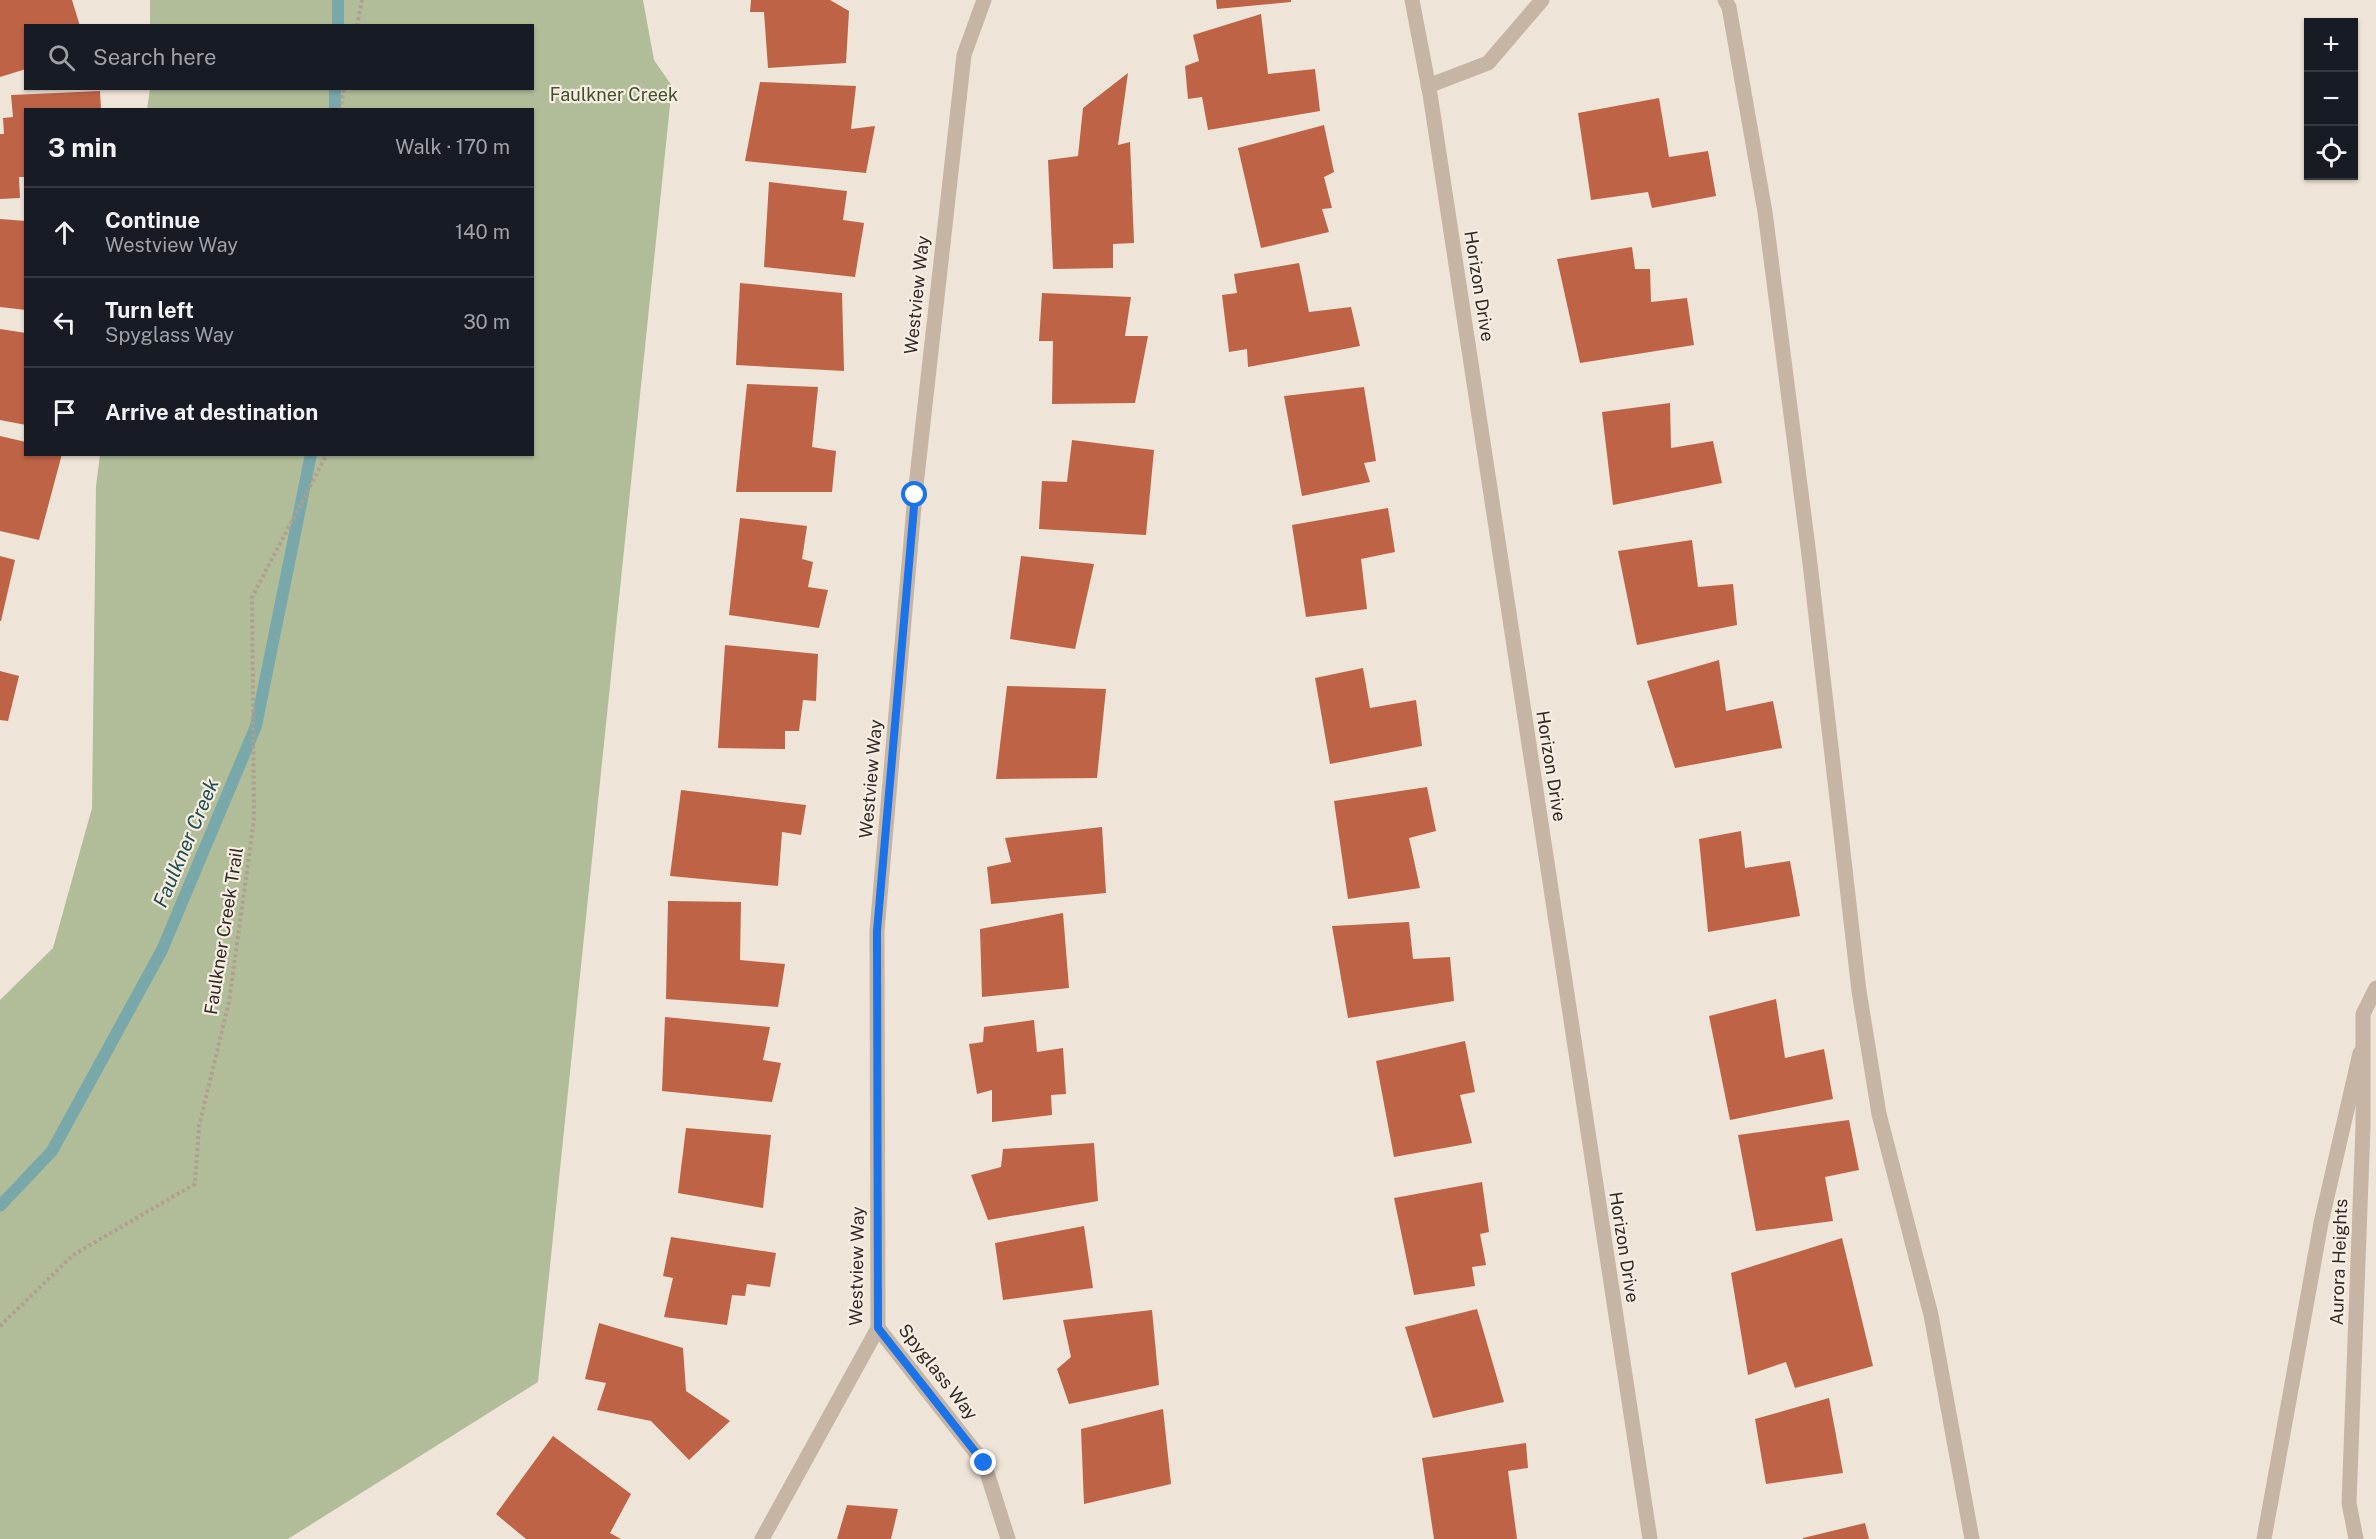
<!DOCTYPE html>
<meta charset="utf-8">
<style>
:root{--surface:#171b24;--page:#242831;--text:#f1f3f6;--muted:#9ea1a6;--line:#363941}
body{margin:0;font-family:"Public Sans",sans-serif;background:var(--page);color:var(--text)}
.controls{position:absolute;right:18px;top:18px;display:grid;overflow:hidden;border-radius:0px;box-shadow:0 2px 4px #0004}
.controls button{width:54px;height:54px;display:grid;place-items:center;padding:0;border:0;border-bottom:2px solid var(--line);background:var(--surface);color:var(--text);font:30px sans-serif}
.stop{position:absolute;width:18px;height:18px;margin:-14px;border:4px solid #1a73e8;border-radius:50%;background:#fff}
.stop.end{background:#1a73e8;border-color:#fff;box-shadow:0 2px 6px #0008}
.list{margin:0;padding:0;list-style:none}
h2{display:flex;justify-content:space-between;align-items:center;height:78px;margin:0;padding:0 24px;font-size:26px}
h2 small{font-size:20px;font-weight:400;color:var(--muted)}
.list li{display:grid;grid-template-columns:39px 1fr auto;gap:18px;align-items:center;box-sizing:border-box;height:90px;padding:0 24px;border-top:2px solid var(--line)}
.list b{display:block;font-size:22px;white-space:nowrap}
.list p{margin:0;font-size:20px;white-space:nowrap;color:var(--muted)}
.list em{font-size:20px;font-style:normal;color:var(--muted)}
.icon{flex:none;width:33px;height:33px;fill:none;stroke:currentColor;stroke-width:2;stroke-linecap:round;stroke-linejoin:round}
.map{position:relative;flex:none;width:2376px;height:1539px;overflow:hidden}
.search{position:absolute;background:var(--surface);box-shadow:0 2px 4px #0004;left:24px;top:24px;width:510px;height:66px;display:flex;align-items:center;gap:15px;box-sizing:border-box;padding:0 21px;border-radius:0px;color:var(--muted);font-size:22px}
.panel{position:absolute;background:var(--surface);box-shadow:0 2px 4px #0004;left:24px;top:108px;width:510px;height:348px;border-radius:0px}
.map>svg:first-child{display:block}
</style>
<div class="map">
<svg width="2376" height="1539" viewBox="0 0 2376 1539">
<rect width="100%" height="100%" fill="#efe4d8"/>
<path fill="#b1bd99" d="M150,0h493l11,60 18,26 -134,1296 -250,157h-288v-539l53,-52 39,-140 4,-322 4,-31 432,-1v-344l-385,-1 3,-20 382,-1v-62l-382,-1z"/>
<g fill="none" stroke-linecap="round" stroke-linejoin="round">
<g stroke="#78a8aa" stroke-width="12">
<path d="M338,26v-26"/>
<path d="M335,110v-22"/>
<path d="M0,1206l52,-55 110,-201 94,-224 55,-272"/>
</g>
</g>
<g fill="#be6346">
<path d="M0,0h72l8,26h-54v43l-26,8z"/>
<path d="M751,0h79l19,11 -3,52 -78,5 -4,-56h-14z"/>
<path d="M1216,0h75v2l-74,7z"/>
<path d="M1261,14l7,60 47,-5 5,42 -112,19 -6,-33 -14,2 -3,-33 14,-5 -6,-26z"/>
<path d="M1128,73l-10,72 12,-3 4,101 -21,1v24l-60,1 -5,-109 30,-4 5,-48z"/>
<path d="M760,82l96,4 -5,43 24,-3 -9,47 -121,-12z"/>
<path d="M100,91l1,19h-75v67h-7l1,21 -20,1v-65h4l-1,-16 10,-1 -2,-22z"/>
<path d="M1659,98l10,59 39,-6 8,45 -64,12 -4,-16 -57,8 -13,-87z"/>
<path d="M1324,125l10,47 -10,5 8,31 -10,1 7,23 -68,16 -23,-100z"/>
<path d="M769,182l78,9 -4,29 21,3 -9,54 -91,-10z"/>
<path d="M0,219l26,2v89l-26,-3z"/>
<path d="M1632,247l3,22h15l1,33 36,-4 7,47 -114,18 -23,-104z"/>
<path d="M1299,263l10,49 42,-5 9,39 -112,21 -1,-18 -18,3 -7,-57 15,-2 -3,-19z"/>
<path d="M740,283l102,10 2,78 -108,-6z"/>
<path d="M1042,293l89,4 -6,39h23l-13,67 -83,1 1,-63h-14z"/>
<path d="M0,329l26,4v92l-26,-5z"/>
<path d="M747,384l71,3 -6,60 24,4 -4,41h-96z"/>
<path d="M1364,387l12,74 -12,2 6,19 -68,14 -18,-100z"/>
<path d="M1670,403l1,45 42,-7 9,42 -109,22 -11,-93z"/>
<path d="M0,436l26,6v12h36l-23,86 -39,-9z"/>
<path d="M1072,440l82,10 -8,85 -107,-6 3,-48 25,1z"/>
<path d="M1388,508l7,44 -34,7 6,50 -61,8 -14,-92z"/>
<path d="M740,518l67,8 -5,33 11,3 -5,25 20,3 -9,38 -90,-13z"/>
<path d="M1692,540l6,47 35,-3 4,41 -100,20 -19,-94z"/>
<path d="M0,556l15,4 -14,61h-1z"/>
<path d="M1021,556l73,8 -19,85 -65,-10z"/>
<path d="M725,645l93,9 -2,47 -13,-1 -4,31h-14v18l-67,-1z"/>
<path d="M1719,660l7,51 47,-10 9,47 -107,20 -28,-87z"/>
<path d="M1363,668l7,40 46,-8 6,46 -92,18 -15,-86z"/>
<path d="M0,671l19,5 -11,45 -8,-1z"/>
<path d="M1007,686l99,3 -9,89 -101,1z"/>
<path d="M1427,787l9,44 -27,7 11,50 -72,11 -14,-98z"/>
<path d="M681,790l125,15 -5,30 -19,-3 -4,54 -108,-10z"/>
<path d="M1102,827l4,66 -115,11 -4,-37 24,-5 -6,-24z"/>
<path d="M1741,831l4,37 45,-7 10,55 -92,16 -9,-93z"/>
<path d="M668,901l73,1 -1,58 45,4 -7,43 -112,-8z"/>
<path d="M1063,913l6,75 -87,9 -2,-68z"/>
<path d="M1409,922l4,37 37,-2 4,44 -106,17 -16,-92z"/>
<path d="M1776,999l9,59 39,-9 9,50 -103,21 -21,-104z"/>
<path d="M665,1017l105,10 -7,33 18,3 -9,39 -110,-11z"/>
<path d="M1034,1020l3,32 26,-4 3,46 -15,1 1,20 -60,7v-32l-15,4 -8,-50 14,-2 1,-15z"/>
<path d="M1465,1041l10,51 -15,3 12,48 -78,14 -18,-96z"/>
<path d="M1849,1120l10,50 -34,7 8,44 -77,10 -18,-96z"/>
<path d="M686,1128l85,7 -8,73 -85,-15z"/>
<path d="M1094,1143l4,58 -110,19 -17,-45 30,-8 2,-18z"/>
<path d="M1482,1182l7,50 -9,2 6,31 -14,2 3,19 -61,9 -20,-97z"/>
<path d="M1084,1226l9,62 -90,12 -8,-57z"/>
<path d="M671,1237l105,16 -6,34 -23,-3 -2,12 -13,-1 -5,30 -63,-8 9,-39 -10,-2z"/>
<path d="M1842,1238l31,128 -78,22 -9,-26 -38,13 -17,-102z"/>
<path d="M1477,1309l27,93 -71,16 -28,-91z"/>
<path d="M1152,1310l7,75 -90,19 -12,-35 14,-12 -8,-37z"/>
<path d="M599,1323l84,25 3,43 44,30 -41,39 -38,-39 -54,-11 9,-27 -21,-4z"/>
<path d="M1829,1398l14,75 -77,11 -11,-65z"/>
<path d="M1163,1409l8,75 -87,20 -3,-75z"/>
<path d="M553,1436l78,58 -21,39 11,6h-95l-30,-25z"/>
<path d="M1526,1443l2,25 -20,3 9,68h-83l-12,-81z"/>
<path d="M847,1505l51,4 -7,30h-54z"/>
<path d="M1865,1523l4,16h-66v-1z"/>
</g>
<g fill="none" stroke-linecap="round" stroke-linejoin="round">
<g stroke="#b19e8f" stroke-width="4" stroke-dasharray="3 3" stroke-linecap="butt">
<path d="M357,26l5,-26"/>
<path d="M340,110l4,-22"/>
<path d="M0,1326l73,-71 122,-71 4,-58 30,-124 25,-182 -2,-223 75,-143"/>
</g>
<g stroke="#c6b4a5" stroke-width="15">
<path d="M1725,0l4,7 36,205 44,343 50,436 20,123 52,201 41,224"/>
<path d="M1428,86l60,-23 54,-63"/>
<path d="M2264,1539l57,-316 39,-170"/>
</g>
<g stroke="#c6b4a5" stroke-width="15">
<path d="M878,1328l106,135 24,76"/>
<path d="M762,1539l116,-211 -1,-397 38,-436 49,-440 20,-55"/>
<path d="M2356,1539l-7,-36 14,-376v-113l13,-26"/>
</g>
<path stroke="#c6b4a5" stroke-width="15" d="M1412,0l18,94 220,1445"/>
</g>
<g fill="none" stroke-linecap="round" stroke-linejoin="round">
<path stroke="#1a73e8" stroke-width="8" d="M915,495l-38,436 1,397 106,135"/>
</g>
<g text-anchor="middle" stroke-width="4.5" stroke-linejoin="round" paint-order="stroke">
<g font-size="18" fill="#424f2b" stroke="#f7eee3">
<text x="614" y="101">Faulkner Creek</text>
</g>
<g font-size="18" fill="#322926" stroke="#f7eee3">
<text transform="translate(1479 286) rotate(81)" y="6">Horizon Drive</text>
<text transform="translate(917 295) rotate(-84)" y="6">Westview Way</text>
<text transform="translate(1551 766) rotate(81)" y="6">Horizon Drive</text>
<text transform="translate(871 779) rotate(-85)" y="6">Westview Way</text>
<text transform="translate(224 931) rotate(-81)" y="6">Faulkner Creek Trail</text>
<text transform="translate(1624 1247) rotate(81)" y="6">Horizon Drive</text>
<text transform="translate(2339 1262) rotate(-88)" y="6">Aurora Heights</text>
<text transform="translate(857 1266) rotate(-89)" y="6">Westview Way</text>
<text transform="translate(938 1372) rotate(52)" y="6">Spyglass Way</text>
</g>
<g font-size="20" font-style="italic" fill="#1e4d50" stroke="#f7eee3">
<text transform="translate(186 843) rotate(-67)" y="7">Faulkner Creek</text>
</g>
</g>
</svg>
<div class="controls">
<button>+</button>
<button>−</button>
<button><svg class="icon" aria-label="locate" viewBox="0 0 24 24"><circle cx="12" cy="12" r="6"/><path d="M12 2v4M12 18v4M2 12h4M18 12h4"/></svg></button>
</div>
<div class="stop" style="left:915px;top:495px"></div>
<div class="stop end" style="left:984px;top:1463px"></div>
<div class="search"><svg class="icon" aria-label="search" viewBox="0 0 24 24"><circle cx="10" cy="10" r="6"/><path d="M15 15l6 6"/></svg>Search here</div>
<section class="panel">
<h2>3 min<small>Walk · 170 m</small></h2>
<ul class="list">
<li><svg class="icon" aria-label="ahead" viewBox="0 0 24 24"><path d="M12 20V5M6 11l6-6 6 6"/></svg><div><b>Continue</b><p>Westview Way</p></div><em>140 m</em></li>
<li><svg class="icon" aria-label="left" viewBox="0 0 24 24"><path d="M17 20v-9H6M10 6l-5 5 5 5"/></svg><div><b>Turn left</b><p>Spyglass Way</p></div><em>30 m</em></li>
<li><svg class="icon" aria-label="arrive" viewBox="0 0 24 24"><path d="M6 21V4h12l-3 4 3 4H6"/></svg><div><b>Arrive at destination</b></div></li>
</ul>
</section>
</div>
